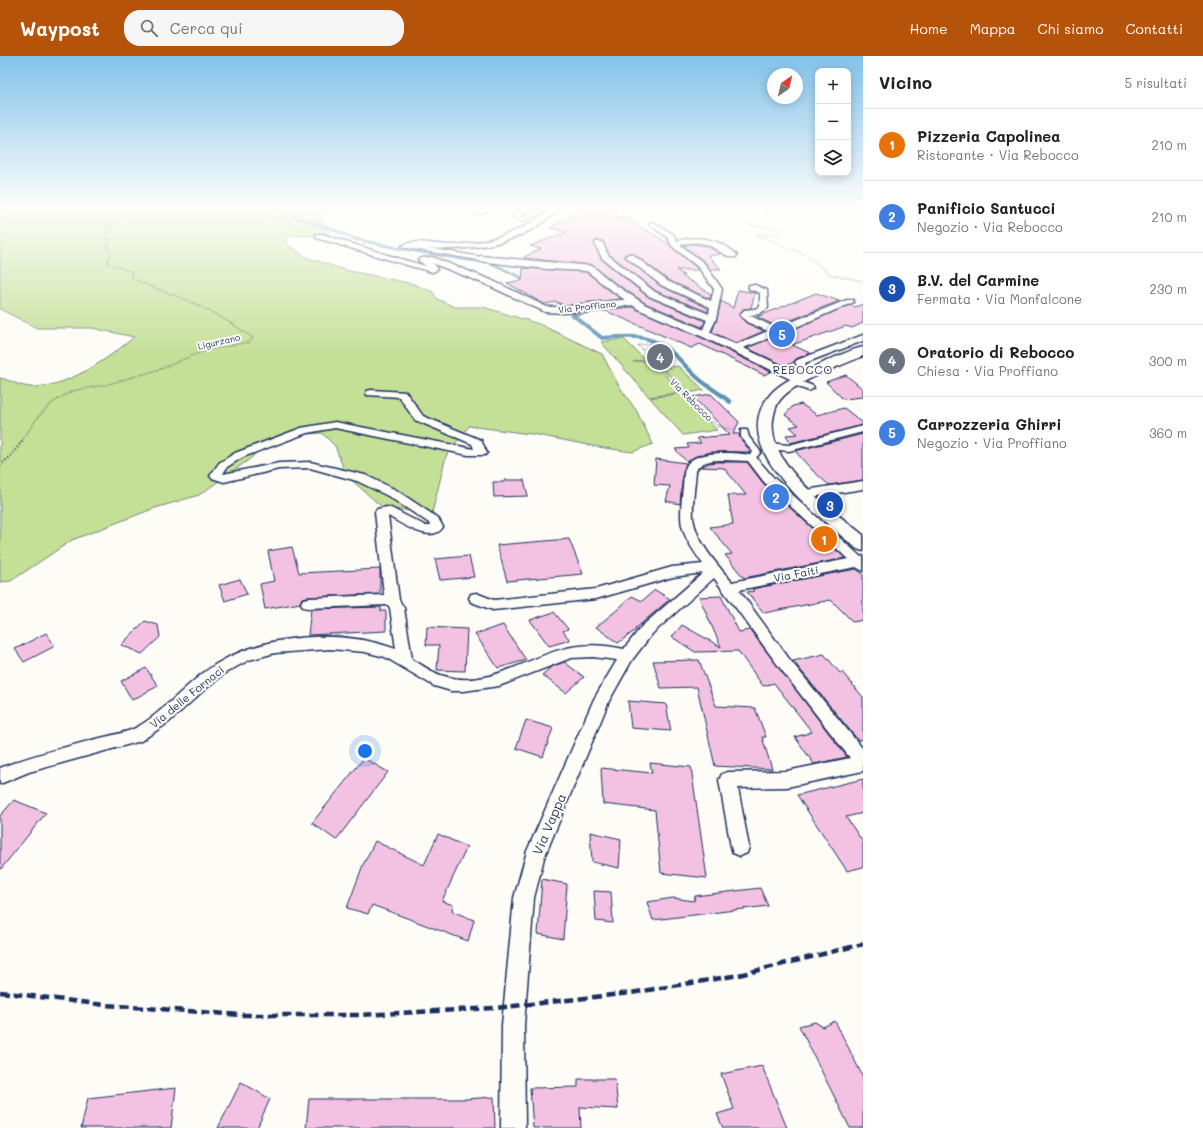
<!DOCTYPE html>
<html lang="it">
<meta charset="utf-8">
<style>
:root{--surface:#fff;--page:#f6f6f6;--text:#222;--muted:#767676;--line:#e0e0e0;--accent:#b45309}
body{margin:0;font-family:Mali,sans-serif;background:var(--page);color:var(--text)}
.controls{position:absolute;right:12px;top:12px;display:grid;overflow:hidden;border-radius:8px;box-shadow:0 2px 10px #0003}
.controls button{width:36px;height:36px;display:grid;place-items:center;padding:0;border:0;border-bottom:1px solid var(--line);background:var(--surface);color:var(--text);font:20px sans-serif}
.compass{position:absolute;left:767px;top:12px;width:36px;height:36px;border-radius:50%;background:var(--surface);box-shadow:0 2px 10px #0003;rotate:34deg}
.you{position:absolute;left:365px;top:695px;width:14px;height:14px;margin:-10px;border:3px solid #fff;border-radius:50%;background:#1a73e8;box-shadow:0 0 0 6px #1a73e833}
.badge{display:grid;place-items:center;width:26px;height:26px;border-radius:50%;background:var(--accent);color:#fff;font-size:13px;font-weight:700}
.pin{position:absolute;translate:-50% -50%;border:2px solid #fff;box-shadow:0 1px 4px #0006}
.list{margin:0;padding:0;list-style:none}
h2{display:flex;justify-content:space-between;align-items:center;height:52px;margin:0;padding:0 16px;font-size:17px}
h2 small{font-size:13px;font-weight:400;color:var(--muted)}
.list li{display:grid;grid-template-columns:26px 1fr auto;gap:12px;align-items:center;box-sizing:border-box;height:72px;padding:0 16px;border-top:1px solid var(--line)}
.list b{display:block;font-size:15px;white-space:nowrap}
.list p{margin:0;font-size:13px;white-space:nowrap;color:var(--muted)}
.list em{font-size:13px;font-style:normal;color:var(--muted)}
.icon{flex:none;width:22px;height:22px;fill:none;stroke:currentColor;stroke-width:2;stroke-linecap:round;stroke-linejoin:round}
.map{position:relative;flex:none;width:863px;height:1072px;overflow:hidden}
header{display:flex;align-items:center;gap:24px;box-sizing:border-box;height:56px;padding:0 20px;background:var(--accent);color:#fff}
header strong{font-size:19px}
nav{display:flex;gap:22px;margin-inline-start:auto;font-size:14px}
.search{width:280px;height:36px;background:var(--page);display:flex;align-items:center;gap:10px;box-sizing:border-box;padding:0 14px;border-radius:16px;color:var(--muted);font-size:15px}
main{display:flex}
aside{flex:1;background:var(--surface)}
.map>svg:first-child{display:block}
</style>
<header>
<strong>Waypost</strong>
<div class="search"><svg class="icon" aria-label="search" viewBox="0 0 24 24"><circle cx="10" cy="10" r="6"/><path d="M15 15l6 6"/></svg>Cerca qui</div>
<nav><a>Home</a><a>Mappa</a><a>Chi siamo</a><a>Contatti</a></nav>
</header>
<main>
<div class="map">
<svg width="863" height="1072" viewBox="0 0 863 1072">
<rect width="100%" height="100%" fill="#fdfcf7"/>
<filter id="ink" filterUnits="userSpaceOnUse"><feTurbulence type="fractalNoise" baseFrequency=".025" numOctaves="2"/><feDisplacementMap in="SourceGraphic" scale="8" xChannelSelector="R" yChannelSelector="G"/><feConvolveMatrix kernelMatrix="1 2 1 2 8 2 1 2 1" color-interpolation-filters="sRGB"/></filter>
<g filter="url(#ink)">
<g fill="#c4df96" stroke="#70877a">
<path d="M0,151h333l-12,10 8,15 -5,4 -35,-1 -3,9 22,14 37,12 68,14 20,8 4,7 18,8h28l56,17 63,30 17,32 17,24 17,34 -21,8 -34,-5 -60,-12 -69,-9 -23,30 -14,57 -49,-5 -37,-33 -11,-29 -13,-13 -49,4 -23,22 -51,36 -44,13 -83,32 -61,41 -11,1v-204c10,2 19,8 30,9 35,2 78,-28 104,-50l-42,-9h-55l-37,-19z"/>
<path d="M624,283l21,21 -12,2 17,-2 32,32 -33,5 -48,-55z"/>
<path d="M678,310l26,24 -16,3 -26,-25z"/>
<path d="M682,337l35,37 -34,5 -33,-37z"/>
</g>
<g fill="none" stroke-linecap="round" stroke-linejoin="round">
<g stroke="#5f93b4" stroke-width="3">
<path d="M273,151l14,8 43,13 25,11 42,9 70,12 22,2 39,19"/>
<path d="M590,216l8,9 26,19"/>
<path d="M553,242l12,10"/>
</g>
<path stroke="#5f93b4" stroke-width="4" d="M569,256l33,26c34,-3 51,-4 76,20 7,7 13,14 20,20 10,9 22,15 32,24"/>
</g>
<g fill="#f3c2e2" stroke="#1b2f5e">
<path d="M585,151l30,1 1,10 9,-1 44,27 2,3 26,21 1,2h-22l8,5 -2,1 29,18 -1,5 -42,-19 -35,-27h-5l-4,2 36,31 48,22v4l-52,-21 -47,-37 -6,-13 -7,-1 -2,3 7,16 47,38 57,24 -3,6 -55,-23 -32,-21 -23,-18 -68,-7v-1l17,-8 -11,-3 37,-14 -17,-4z"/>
<path d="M691,188l16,2 13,8 -12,2 13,13h-11l-5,-7 -21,-16z"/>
<path d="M523,212l63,4 35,27 -56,7 -8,-4 -13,2 -37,-21 15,-3z"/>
<path d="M738,234l17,3 -4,15 -8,1 -4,7 7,7 18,8 -28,12 -24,-11 5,-13 4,-18 12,7z"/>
<path d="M816,237l23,8 -63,25 -19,-9z"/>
<path d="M863,248v19l-11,5 -6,-2 -54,19 18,8 -14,6 -2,3 -9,4 -38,-18 103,-43 5,2z"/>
<path d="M632,251l68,30 71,35 -7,3 -64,-31 -9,4 -85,-37 -30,4 -3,-2z"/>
<path d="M846,319l17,14v8l-20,2 -17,-17z"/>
<path d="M711,338l28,28 -6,12h6l1,4 11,14h-40l-17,5 -7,5 -12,-13 14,-1 -2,-4 14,-1 -4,-5 33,-3 -37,-38z"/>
<path d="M801,348l16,11 27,-7 19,15v2l-73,18 -4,-8 12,-1 -8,-7 9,-2 -14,-10 8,-9z"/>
<path d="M863,378v46l-34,5 -17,-15 -17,-19z"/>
<path d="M656,403l30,4 -3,10 -3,31 -14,-3 4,-15 -16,-1z"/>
<path d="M717,406h30l16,21 82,75 -101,20 -19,-23 7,-1 -22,-27 23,-3 -5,-29h18l-22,-27 -23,-1 8,-4z"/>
<path d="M505,424h19l4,16 -34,1 -1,-15h12z"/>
<path d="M569,483l14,35 -76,7 -10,-36z"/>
<path d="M292,491l7,26 81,-4v25l-72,3 -6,1 -2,5 -35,6 -5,-25 14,-3 -6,-30z"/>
<path d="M469,500l5,21 -34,3 -5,-21z"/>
<path d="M856,513l7,5v46l-10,2 -22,-22 -67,13 -17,-21 7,-1 -2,-2z"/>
<path d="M240,523l7,15 -22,7 -6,-16z"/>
<path d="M655,534l15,9 -35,30 1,1 -18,13 -22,-16 21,-17 15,-14 10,5z"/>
<path d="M721,540l18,36 11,-2 97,127 -33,7 -19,-27 17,-5 -38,-49 -11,3 -25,-35 -43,1 -23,-15 10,-12 39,22 -22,-50z"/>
<path d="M381,551v4h5v20l-78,4 3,-26z"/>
<path d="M554,556l14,17 -5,2 7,9 -21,6 -19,-26z"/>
<path d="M145,565l13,4 2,12 -18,17 -21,-9z"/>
<path d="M503,569l23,35 -28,8 -23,-34z"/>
<path d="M427,571l40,2 -2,42 -28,-1 2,-25h-13z"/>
<path d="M46,577l9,13 -31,16 -9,-13z"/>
<path d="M824,598l16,19 2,-1 21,25v42l-5,1 -65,-79z"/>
<path d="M699,604l17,46 39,2 11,29h-4l10,32 -57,-3 -18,-79 -36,1 -8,-27z"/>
<path d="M564,606l20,15 -18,16 -24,-18 9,-8z"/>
<path d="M146,612l12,18 -26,14 -11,-19z"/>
<path d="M628,645l38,3 5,27 -40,-3z"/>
<path d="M526,664l27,8 -10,29 -27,-9z"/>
<path d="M364,702l24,14 -52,68 -24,-17z"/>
<path d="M650,707l41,4 16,111 -46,-5 -6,-63 -52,-6 -2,-36 51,5z"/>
<path d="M863,723v34l-17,4 17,25v25l-16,4 -50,-76z"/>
<path d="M14,744l32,13 -46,57v-54z"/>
<path d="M590,776l31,7 -2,29 -27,-6z"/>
<path d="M438,778l29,13 -25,54 11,4 -1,6 22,9 -6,21 -96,-36 -4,9 -21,-6 16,-43 12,-24 49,24z"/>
<path d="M542,823l25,5 -4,55 -25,-5z"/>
<path d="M760,832l8,18 -115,14 -6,-18 26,-4 21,3 1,-5z"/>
<path d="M594,835l17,1 2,31 -17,-2z"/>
<path d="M835,965l28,56v51h-13l-51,-102 16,-4 8,5z"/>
<path d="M762,1010l25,62h-64l-6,-14 17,-5 -13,-35z"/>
<path d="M578,1023h37l3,30 -38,-2 1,21h-48l-3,-40 48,-1z"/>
<path d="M241,1026l29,17 -13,29h-39z"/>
<path d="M176,1032l-5,40h-90l7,-30z"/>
<path d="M494,1041l1,31h-189l3,-29h157z"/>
</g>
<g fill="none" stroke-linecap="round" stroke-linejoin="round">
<defs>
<path id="pedestrian" d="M741,374h6l2,7 12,15 -7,8h-6l-1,-2 6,-6 -12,-15z"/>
<g id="minor">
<path d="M470,151h8l-2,2c6,1 13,-2 19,-2l-14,7 -13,-3 -1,-1z"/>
<path d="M523,151h8l-11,9 3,1 16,-7 3,2 -18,9 -10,-3 -1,-1 3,-5z"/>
<path d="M553,151h7c-31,36 -88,45 -132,41l53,9h3v4l-78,-13 -4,-2c10,-8 36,-1 49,-1 37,-2 74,-13 102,-38z"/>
<path d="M652,166l21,12 4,7c20,-6 44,-2 60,14l-1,2c-16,2 -24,-22 -56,-12l24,18 18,26 -6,30 -8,17 -3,1 -4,-3 6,-14 -58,-24 -47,-38 -7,-14 1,-2h6l6,13 47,37 54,22 1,-7 -49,-22 -36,-29 4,-2h3l35,27 44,20 3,-12 -16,-22 -26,-21 -5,-9 -17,-12v-2z"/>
<path d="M316,178h6c35,11 69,23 104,32l-8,-6 4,-2 10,-1 59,23 56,27h18l24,-4 45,-4 4,3 -4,3 -45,4 -24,4 -20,-1 -60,-28 -53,-21 4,3 1,4 -4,2c-40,-10 -77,-23 -117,-34z"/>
<path d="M749,229h6l12,5 1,18 -9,6 -10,1 27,13 71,-28h6l1,2 -74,32 -45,17 -3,-1 -2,-2 2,-2 36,-15 -21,-9 -7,-7 4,-5 10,-1 6,-2v-14l-11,-4z"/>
<path d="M863,279v6l-58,22 6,14 -5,3 -3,-1 -8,-17 2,-2z"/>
<path d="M795,323l18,7 1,2 -5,3 -18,-7 -1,-2 1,-2z"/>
<path d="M371,334l35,2 17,24 58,24 6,13 -2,2h-17l-133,-27 -28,5 -64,24 -16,10 -4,7 56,-11 31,-1 55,13 31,15 42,28 5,9c-11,18 -42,-4 -55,-11l11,84 5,8 8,51c10,6 20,14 32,17 45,14 87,-22 128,-29 17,-3 35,-2 52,2l18,-23 61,-53 -30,4 -77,22 -103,11 -22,-8 -2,-4 2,-4 5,-1 18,7 102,-11 76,-22 31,-3c-10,-14 -22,-30 -22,-47 0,-11 1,-21 2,-31 1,-8 0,-18 6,-24 12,-12 51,-10 66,-6l17,20 89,81 2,-1v15l-7,-4 -117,23 51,70 73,89v22l-76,16 -49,1 11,59 -2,6 -7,3 -7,-3 -2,-6 -12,-67 3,-6 6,-2 59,-1 63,-13 -70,-90 -66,-90 -62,56 -20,26 -23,41 -65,157 -10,40 -10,127 1,103h-24l1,-103 12,-127 13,-47 67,-152 23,-39 -24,-3 -22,1 -72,28 -35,5h-13l-17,-5 -49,-29 -20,-5 -35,-3 -55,4 -26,7 -24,13 -22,18 -34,31 -28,19 -112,31 -29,12v-16c31,-13 63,-20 96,-29 11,-3 24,-5 35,-9 24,-10 50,-40 71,-56 50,-40 135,-47 194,-25l-6,-41 -2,-3 -80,3 -5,-1 -2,-4 2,-4 5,-1 76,-3 -9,-83 2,-3 10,-2 4,1 35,18h4l-1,-3 -41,-27 -31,-15 -47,-13 -31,1 -55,13 -12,-4 -2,-2 9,-13 16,-10 66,-25 34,-6 139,27 -2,-5 -57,-24 -16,-23 -32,-2 -1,-2 1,-2zM725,404l23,1 16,21 84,77 -116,23c-16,-19 -35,-39 -39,-64 -1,-14 2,-33 3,-47 5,-11 18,-11 29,-11z"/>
<path d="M863,370v6l-74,19 -21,-2 -6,-3 6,-3 21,2z"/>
<path d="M863,425v8l-57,9 -4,-1 -2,-3 2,-3 4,-1z"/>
</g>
<path id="tertiary" d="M481,200l111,10 22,18 32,21 63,27 95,44 2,3 -2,3h-8l-95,-46 -63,-27 -30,-21 -21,-17 -40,-2 -69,-8 -2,-2 2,-2z"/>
<path id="secondary" d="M863,291v9c-22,10 -68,25 -83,44 -4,5 -6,13 -7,20 -6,46 59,89 90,115v16l-6,-2c-35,-31 -132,-99 -88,-153 9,-12 25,-19 38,-25 17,-9 37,-19 56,-24z"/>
</defs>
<use href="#pedestrian" stroke="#1b2f5e" stroke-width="3"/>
<use href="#minor" stroke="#1b2f5e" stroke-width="3"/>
<use href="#tertiary" stroke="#1b2f5e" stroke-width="3"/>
<use href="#secondary" stroke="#1b2f5e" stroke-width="3"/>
<g stroke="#1b2f5e" stroke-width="1.5" stroke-dasharray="0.5 1.5" stroke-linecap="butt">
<path d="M254,151l17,11 25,7 14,7"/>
<path d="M771,151l-6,10 -15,9c11,0 19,3 30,2l-1,5 -10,2 -13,-1 50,21 25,20 32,6"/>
<path d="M651,288l-13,1 80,82 15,2"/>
<path d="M22,385l15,-23 15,-15 20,-12 33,-6 56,-16 32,-14 19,-6 37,-7 4,-4c-22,-16 -46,-29 -71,-40 -12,-5 -44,-14 -51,-22l1,-4 -23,-8 -2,-2 4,-7 -1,-6 -3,-2 3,-4 -1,-5h-2l1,-6 -3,-1 10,-12 13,-5 -7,-7"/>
</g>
<path stroke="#1b2f5e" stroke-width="2.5" stroke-dasharray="1 2.5" stroke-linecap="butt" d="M0,409l10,-8 13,-17"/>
<use href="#pedestrian" fill="#fdfcf7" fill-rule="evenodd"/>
<use href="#minor" fill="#fdfcf7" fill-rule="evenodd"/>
<use href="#tertiary" fill="#fdfcf7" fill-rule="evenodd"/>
<use href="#secondary" fill="#fdfcf7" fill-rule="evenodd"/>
<path stroke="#1b2f5e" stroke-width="4.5" stroke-dasharray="9 4.5" stroke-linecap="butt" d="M0,936l105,13 137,10h118l135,-7 136,-15 108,-18 124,-31"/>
</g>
</g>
<linearGradient id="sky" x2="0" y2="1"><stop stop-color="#83c2ea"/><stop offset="0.5" stop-color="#fefefb"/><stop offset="1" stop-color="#fefefb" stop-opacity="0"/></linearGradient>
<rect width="863" height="301" fill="url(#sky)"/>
<g text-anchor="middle" stroke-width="4" stroke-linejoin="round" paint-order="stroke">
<g font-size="9" fill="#1b2f5e" stroke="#fdfcf7">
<text transform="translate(587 251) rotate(-6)" y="3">Via Proffiano</text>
<text transform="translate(219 286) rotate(-13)" y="3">Ligurzano</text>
<text transform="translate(691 344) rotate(45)" y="3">Via Rebocco</text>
</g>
<g font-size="11" letter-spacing="1" fill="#1b2f5e" stroke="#fdfcf7">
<text x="803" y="318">REBOCCO</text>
</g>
<g font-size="11" fill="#1b2f5e" stroke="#fdfcf7">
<text transform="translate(796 518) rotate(-11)" y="4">Via Faiti</text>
<text transform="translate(187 641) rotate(-39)" y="4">Via delle Fornaci</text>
</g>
<g font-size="13" fill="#1b2f5e" stroke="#fdfcf7">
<text transform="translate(549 768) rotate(-67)" y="5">Via Vappa</text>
</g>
</g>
</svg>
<div class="controls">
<button>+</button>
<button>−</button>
<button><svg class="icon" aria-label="layers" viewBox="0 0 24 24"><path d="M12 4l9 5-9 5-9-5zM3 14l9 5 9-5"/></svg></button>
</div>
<svg class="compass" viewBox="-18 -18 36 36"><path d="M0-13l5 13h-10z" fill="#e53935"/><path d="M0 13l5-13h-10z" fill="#767676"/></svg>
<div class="you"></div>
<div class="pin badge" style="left:824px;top:483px;background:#e8710a">1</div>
<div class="pin badge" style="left:776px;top:441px;background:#3f7fe0">2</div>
<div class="pin badge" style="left:830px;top:449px;background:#1a4fb4">3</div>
<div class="pin badge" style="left:660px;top:301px;background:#6b7280">4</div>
<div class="pin badge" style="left:782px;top:278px;background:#3f7fe0">5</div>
</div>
<aside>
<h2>Vicino<small>5 risultati</small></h2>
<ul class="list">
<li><span class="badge" style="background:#e8710a">1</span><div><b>Pizzeria Capolinea</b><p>Ristorante · Via Rebocco</p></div><em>210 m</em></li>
<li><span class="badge" style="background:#3f7fe0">2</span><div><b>Panificio Santucci</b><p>Negozio · Via Rebocco</p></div><em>210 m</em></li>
<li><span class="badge" style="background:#1a4fb4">3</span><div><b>B.V. del Carmine</b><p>Fermata · Via Monfalcone</p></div><em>230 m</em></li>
<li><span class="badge" style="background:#6b7280">4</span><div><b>Oratorio di Rebocco</b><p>Chiesa · Via Proffiano</p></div><em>300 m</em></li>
<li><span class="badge" style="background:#3f7fe0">5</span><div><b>Carrozzeria Ghirri</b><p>Negozio · Via Proffiano</p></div><em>360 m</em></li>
</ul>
</aside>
</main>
